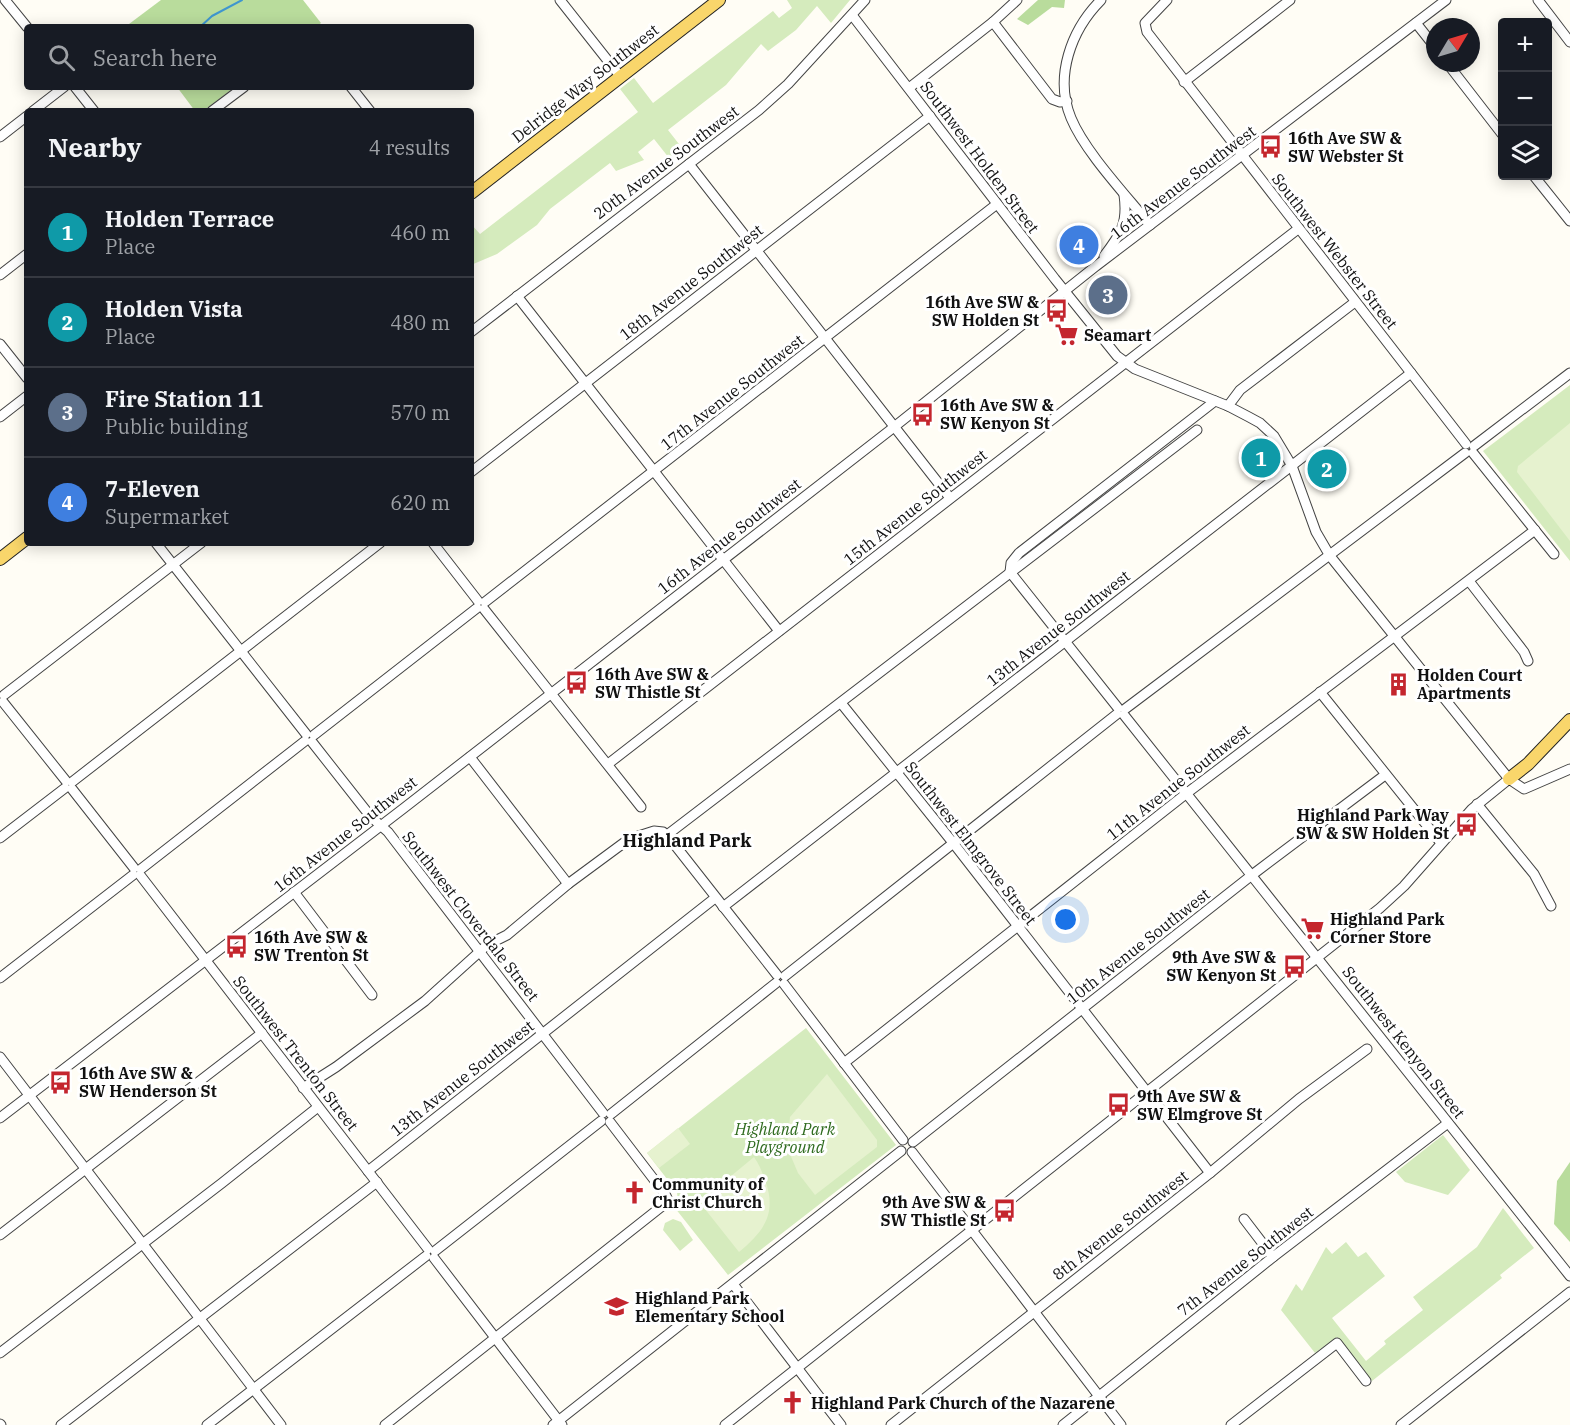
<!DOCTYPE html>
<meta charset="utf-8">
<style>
:root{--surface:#171b24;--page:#242831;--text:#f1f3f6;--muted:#9ea1a6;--line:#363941;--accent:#0f766e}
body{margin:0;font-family:"IBM Plex Serif",serif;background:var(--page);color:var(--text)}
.controls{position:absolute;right:18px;top:18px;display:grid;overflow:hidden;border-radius:6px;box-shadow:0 3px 15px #0003}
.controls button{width:54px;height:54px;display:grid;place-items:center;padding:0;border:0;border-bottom:2px solid var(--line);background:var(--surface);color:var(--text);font:30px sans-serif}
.compass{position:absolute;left:1426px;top:18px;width:54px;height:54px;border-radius:50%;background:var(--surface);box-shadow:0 3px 15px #0003;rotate:52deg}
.you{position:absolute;left:1066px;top:920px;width:21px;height:21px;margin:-15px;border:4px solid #fff;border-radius:50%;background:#1a73e8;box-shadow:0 0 0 9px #1a73e833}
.badge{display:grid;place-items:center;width:39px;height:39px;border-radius:50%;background:var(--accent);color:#fff;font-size:20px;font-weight:700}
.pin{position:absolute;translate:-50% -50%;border:3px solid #fff;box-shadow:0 2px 6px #0006}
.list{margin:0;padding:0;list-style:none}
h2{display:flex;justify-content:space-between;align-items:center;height:78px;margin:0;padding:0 24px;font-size:26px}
h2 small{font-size:20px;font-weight:400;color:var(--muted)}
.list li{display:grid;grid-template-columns:39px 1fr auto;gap:18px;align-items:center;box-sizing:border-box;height:90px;padding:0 24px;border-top:2px solid var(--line)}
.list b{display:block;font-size:22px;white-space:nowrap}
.list p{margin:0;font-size:20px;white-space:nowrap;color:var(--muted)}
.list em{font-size:20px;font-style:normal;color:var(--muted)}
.icon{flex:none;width:33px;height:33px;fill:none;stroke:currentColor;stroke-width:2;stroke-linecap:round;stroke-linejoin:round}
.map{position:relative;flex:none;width:1570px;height:1425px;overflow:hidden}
.search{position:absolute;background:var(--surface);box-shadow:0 3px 15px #0003;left:24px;top:24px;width:450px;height:66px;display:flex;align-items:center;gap:15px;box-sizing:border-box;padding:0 21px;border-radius:6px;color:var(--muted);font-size:22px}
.panel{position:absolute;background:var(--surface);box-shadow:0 3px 15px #0003;left:24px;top:108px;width:450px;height:438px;border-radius:6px}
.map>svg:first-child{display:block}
</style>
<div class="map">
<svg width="1570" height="1425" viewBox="0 0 1570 1425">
<rect width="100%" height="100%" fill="#fffdf5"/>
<g fill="#d5ebbd">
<path d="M787,0h63l-19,23 -14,-17 -21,24 -28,21 -7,-7 -35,41 -58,45 18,23 -13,10 -19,-24 -16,13 6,8 -28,11 -6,-8 -60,46 -13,16 -40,29 -26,11v-41l9,10 158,-122 -18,-23 14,-11 19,25 120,-92 6,7 13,-10z"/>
<path d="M1570,385v176l-87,-110z"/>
<path d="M806,1028l90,117 -168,130 -53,-67 3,-5 -1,-11 -30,-39z"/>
<path d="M1443,1135l27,35 -22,25 -43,-13 -9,-10z"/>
<path d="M1503,1208l31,40 -34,27 2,3 -130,103 -35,-44 -22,16 -34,-43 15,-26 6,7 24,-44 6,7 14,-12 12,15 8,-5 19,24 -53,42 34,43 20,-17 -2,-3 39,-31 -10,-13 64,-50z"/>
<path d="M673,1219l8,3 12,18 -13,11 -17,-21 2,-7z"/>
</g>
<g fill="#b9dc9c">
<path d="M161,0h142l18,23 -5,4h-191z"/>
<path d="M1038,0h27l-1,8 -12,-1 -24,18 -11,-6z"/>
<path d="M177,87h58l-32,24h-8z"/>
<path d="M1570,1162v80l-16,-18 3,-43z"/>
</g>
<g fill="#e6f2cf">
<path d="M1570,423v118l-53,-69 1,-6z"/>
<path d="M827,1074l50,66v7l-62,48 -17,-22 -11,-26 3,-30z"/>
<path d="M678,1128l12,16 -31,24 -12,-15z"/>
<path d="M754,1157c6,8 9,18 12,26 11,32 -4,50 -27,69l-38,-48 1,-4z"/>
</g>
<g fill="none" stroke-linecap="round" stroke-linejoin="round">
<path stroke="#3f96cf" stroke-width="2" d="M200,27l12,-11 30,-16"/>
<defs>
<g id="minor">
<path d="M5,0l22,27"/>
<path d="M560,0l60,76"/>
<path d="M1101,0c-30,30 -47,77 -30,118 14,34 55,77 79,107"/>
<path d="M1167,0l-22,23 2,9 319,412"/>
<path d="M1538,0l32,42"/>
<path d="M852,15l203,264 62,77 18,13 93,37 21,11 11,6 14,13 18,30 24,66 14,24 179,223 15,10 46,-20"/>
<path d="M993,22l59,77 8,3 7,-1"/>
<path d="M1416,23l19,24"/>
<path d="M1447,63l55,71"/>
<path d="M1184,82l106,-82"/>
<path d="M75,87l19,24"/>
<path d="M351,87l19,24"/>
<path d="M909,88l84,-66 24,-22"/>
<path d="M33,111l31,-24"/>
<path d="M212,111l32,-24"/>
<path d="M0,137l27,-21"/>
<path d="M689,164l261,334"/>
<path d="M1534,176l36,45"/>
<path d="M1104,256c17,-22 24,-33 20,-61"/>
<path d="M0,275l27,-21"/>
<path d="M517,296l262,335"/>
<path d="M471,332l288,-222 29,-26 77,-84"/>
<path d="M0,344l27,34"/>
<path d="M1228,406l12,-16 115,-88"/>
<path d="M0,417l27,-21"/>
<path d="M1474,446l96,-73"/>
<path d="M1473,453l81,101"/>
<path d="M471,472l459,-356"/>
<path d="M156,543l150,191"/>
<path d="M433,543l45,58"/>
<path d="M1010,572l1,-9 8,-10 196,-152"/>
<path d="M1010,572l108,136"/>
<path d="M1469,581l55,71 4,9"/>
<path d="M485,602l512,-398"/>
<path d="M484,609l157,198"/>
<path d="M1320,692l121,151"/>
<path d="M4,695l197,-152"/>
<path d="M3,702l63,79"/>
<path d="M841,703l113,141 256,329"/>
<path d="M1125,709l340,-256"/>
<path d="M1124,715l446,561"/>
<path d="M314,735l163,-127"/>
<path d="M312,742l59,75 17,15 215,281"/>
<path d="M470,757l98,127"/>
<path d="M608,764l690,-535"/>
<path d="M72,782l308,-239"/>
<path d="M72,789l62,79"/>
<path d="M1477,804l57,70 17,32"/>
<path d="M667,835l530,-405"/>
<path d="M0,838l65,-50"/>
<path d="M141,869l164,-128"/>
<path d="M140,875l288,374"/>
<path d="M294,892l78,103"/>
<path d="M723,907l688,-534"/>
<path d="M785,976l332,-262"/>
<path d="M0,978l133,-103"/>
<path d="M784,984l119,156"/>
<path d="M0,1057l281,368"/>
<path d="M844,1063l343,-270 348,-263"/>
<path d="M303,1088l33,-21 89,-66 62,-56 20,-10 61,-51 61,-45 25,-8 9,1 4,3 110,140"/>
<path d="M611,1114l165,-131"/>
<path d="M0,1118l404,-310 485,-377 207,-165 350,-266"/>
<path d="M913,1142l339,-267 133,-100"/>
<path d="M912,1152l209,273"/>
<path d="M368,1171l347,-273"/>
<path d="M1244,1219l29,38"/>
<path d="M0,1235l262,-202"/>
<path d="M435,1251l166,-130"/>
<path d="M434,1258l128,167"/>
<path d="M733,1284l108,141"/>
<path d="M0,1353l222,-170 96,-76"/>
<path d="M0,1424l1,1"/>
<path d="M61,1425l316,-243"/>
<path d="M207,1425l219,-169"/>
<path d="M385,1425l281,-222 1,-5 -2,-4 -55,-72"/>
<path d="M553,1425l348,-274"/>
<path d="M725,1425l655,-517 24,-22 68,-77 37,-30"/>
<path d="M891,1425l319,-252 89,-74 68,-50"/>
<path d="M1063,1425l210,-168 175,-134"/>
<path d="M1231,1425l106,-82 29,38"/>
<path d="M1401,1425l169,-133"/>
</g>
<g id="major">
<path d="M471,193l248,-193"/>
<path d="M0,559l27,-21"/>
<path d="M1509,779l19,-15 42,-44"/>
</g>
</defs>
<use href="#minor" stroke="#444" stroke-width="11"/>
<use href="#major" stroke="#222" stroke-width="14"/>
<use href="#minor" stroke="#fff" stroke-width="9"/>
<use href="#major" stroke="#f9d66b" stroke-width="12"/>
</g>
<defs>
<symbol id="bus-bare" viewBox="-9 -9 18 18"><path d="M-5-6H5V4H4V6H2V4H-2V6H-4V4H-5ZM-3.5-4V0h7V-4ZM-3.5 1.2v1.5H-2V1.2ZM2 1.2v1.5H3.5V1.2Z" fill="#c4262e" stroke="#fff" stroke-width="2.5" paint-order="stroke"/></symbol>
<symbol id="supermarket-bare" viewBox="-9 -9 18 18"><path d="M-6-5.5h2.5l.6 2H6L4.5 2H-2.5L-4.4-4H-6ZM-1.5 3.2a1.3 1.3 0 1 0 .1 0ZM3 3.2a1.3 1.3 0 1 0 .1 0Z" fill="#c4262e" stroke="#fff" stroke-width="2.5" paint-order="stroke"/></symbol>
<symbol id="building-bare" viewBox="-9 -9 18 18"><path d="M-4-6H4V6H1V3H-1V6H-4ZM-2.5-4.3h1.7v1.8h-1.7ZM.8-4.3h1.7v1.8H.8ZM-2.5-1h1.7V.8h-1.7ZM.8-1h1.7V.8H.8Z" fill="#c4262e" stroke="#fff" stroke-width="2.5" paint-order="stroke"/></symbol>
<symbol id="church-bare" viewBox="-9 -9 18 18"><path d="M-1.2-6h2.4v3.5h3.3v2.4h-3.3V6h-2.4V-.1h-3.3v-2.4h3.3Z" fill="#c4262e" stroke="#fff" stroke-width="2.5" paint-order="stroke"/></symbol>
<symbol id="school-bare" viewBox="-9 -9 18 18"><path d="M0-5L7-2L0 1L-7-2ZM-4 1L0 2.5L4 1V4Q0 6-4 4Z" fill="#c4262e" stroke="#fff" stroke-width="2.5" paint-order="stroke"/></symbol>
</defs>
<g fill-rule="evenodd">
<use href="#bus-bare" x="1254" y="130" width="33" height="33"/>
<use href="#bus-bare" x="1040" y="294" width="33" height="33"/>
<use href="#supermarket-bare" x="1050" y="318" width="33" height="33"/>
<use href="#bus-bare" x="906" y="398" width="33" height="33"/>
<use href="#bus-bare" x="560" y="666" width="33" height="33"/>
<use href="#building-bare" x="1382" y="668" width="33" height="33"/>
<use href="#bus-bare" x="1450" y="808" width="33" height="33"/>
<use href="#supermarket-bare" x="1296" y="912" width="33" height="33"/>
<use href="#bus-bare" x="220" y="930" width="33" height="33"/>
<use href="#bus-bare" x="1278" y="950" width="33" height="33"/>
<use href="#bus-bare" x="44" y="1066" width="33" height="33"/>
<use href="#bus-bare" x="1102" y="1088" width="33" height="33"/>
<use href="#church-bare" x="618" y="1176" width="33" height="33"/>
<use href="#bus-bare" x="988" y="1194" width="33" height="33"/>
<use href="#school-bare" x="600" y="1290" width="33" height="33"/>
<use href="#church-bare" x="776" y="1386" width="33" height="33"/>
</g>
<g text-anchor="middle" stroke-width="6" stroke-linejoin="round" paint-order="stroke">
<g font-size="16" fill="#111" stroke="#fff">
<text transform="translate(585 83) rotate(-38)" y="6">Delridge Way Southwest</text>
<text transform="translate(980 157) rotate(53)" y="6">Southwest Holden Street</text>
<text transform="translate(666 162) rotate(-37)" y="6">20th Avenue Southwest</text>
<text transform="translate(1183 182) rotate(-37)" y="6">16th Avenue Southwest</text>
<text transform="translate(1335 251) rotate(52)" y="6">Southwest Webster Street</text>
<text transform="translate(691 282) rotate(-38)" y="6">18th Avenue Southwest</text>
<text transform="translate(732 392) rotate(-38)" y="6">17th Avenue Southwest</text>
<text transform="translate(915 507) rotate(-38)" y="6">15th Avenue Southwest</text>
<text transform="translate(729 536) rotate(-38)" y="6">16th Avenue Southwest</text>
<text transform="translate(1058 628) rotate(-38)" y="6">13th Avenue Southwest</text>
<text transform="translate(1178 782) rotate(-38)" y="6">11th Avenue Southwest</text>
<text transform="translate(345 834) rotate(-38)" y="6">16th Avenue Southwest</text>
<text transform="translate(971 843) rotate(52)" y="6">Southwest Elmgrove Street</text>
<text transform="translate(471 916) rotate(52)" y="6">Southwest Cloverdale Street</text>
<text transform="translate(1138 946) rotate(-38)" y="6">10th Avenue Southwest</text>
<text transform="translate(1404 1042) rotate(52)" y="6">Southwest Kenyon Street</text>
<text transform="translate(296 1053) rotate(52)" y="6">Southwest Trenton Street</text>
<text transform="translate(462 1078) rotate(-38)" y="6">13th Avenue Southwest</text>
<text transform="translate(1120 1225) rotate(-38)" y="6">8th Avenue Southwest</text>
<text transform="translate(1245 1261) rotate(-38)" y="6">7th Avenue Southwest</text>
</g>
<g font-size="16" font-weight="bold" fill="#111" stroke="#fff" text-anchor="start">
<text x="1288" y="144">16th Ave SW &amp;<tspan x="1288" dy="18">SW Webster St</tspan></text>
<text x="1039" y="308" text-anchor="end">16th Ave SW &amp;<tspan x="1039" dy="18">SW Holden St</tspan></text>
<text x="1084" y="341">Seamart</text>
<text x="940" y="411">16th Ave SW &amp;<tspan x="940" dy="18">SW Kenyon St</tspan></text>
<text x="595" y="680">16th Ave SW &amp;<tspan x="595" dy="18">SW Thistle St</tspan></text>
<text x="1417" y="681">Holden Court<tspan x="1417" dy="18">Apartments</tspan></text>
<text x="1449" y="821" text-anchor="end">Highland Park Way<tspan x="1449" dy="18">SW &amp; SW Holden St</tspan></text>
<text x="1330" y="925">Highland Park<tspan x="1330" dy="18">Corner Store</tspan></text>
<text x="254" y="943">16th Ave SW &amp;<tspan x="254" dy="18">SW Trenton St</tspan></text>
<text x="1276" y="963" text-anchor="end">9th Ave SW &amp;<tspan x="1276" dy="18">SW Kenyon St</tspan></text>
<text x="79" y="1079">16th Ave SW &amp;<tspan x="79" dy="18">SW Henderson St</tspan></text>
<text x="1137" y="1102">9th Ave SW &amp;<tspan x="1137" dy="18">SW Elmgrove St</tspan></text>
<text x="652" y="1190">Community of<tspan x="652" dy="18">Christ Church</tspan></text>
<text x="986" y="1208" text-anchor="end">9th Ave SW &amp;<tspan x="986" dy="18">SW Thistle St</tspan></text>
<text x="635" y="1304">Highland Park<tspan x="635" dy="18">Elementary School</tspan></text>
<text x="811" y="1409">Highland Park Church of the Nazarene</text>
</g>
<g font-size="16" font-style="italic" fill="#2f6b1f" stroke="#fff">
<text x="785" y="1135">Highland Park<tspan x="785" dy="18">Playground</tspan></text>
</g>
<g font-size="18" font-weight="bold" fill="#111" stroke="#fff">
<text x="687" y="847">Highland Park</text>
</g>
</g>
</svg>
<div class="controls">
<button>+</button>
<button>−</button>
<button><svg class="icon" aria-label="layers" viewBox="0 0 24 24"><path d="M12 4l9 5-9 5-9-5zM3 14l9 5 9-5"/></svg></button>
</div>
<svg class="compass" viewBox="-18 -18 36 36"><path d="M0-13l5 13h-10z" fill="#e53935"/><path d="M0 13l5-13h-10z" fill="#9ea1a6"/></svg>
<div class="you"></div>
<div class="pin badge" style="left:1261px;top:458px;background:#0f9aa8">1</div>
<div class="pin badge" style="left:1327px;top:469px;background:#0f9aa8">2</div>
<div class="pin badge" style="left:1108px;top:295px;background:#5c6f8a">3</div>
<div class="pin badge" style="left:1079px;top:245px;background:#3f7fe0">4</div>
<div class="search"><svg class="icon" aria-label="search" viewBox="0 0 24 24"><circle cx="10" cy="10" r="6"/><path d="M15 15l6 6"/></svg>Search here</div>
<section class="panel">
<h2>Nearby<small>4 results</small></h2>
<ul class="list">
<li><span class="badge" style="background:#0f9aa8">1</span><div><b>Holden Terrace</b><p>Place</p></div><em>460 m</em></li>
<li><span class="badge" style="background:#0f9aa8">2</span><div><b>Holden Vista</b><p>Place</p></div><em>480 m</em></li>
<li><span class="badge" style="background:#5c6f8a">3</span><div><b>Fire Station 11</b><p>Public building</p></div><em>570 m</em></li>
<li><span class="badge" style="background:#3f7fe0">4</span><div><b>7-Eleven</b><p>Supermarket</p></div><em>620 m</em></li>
</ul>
</section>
</div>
